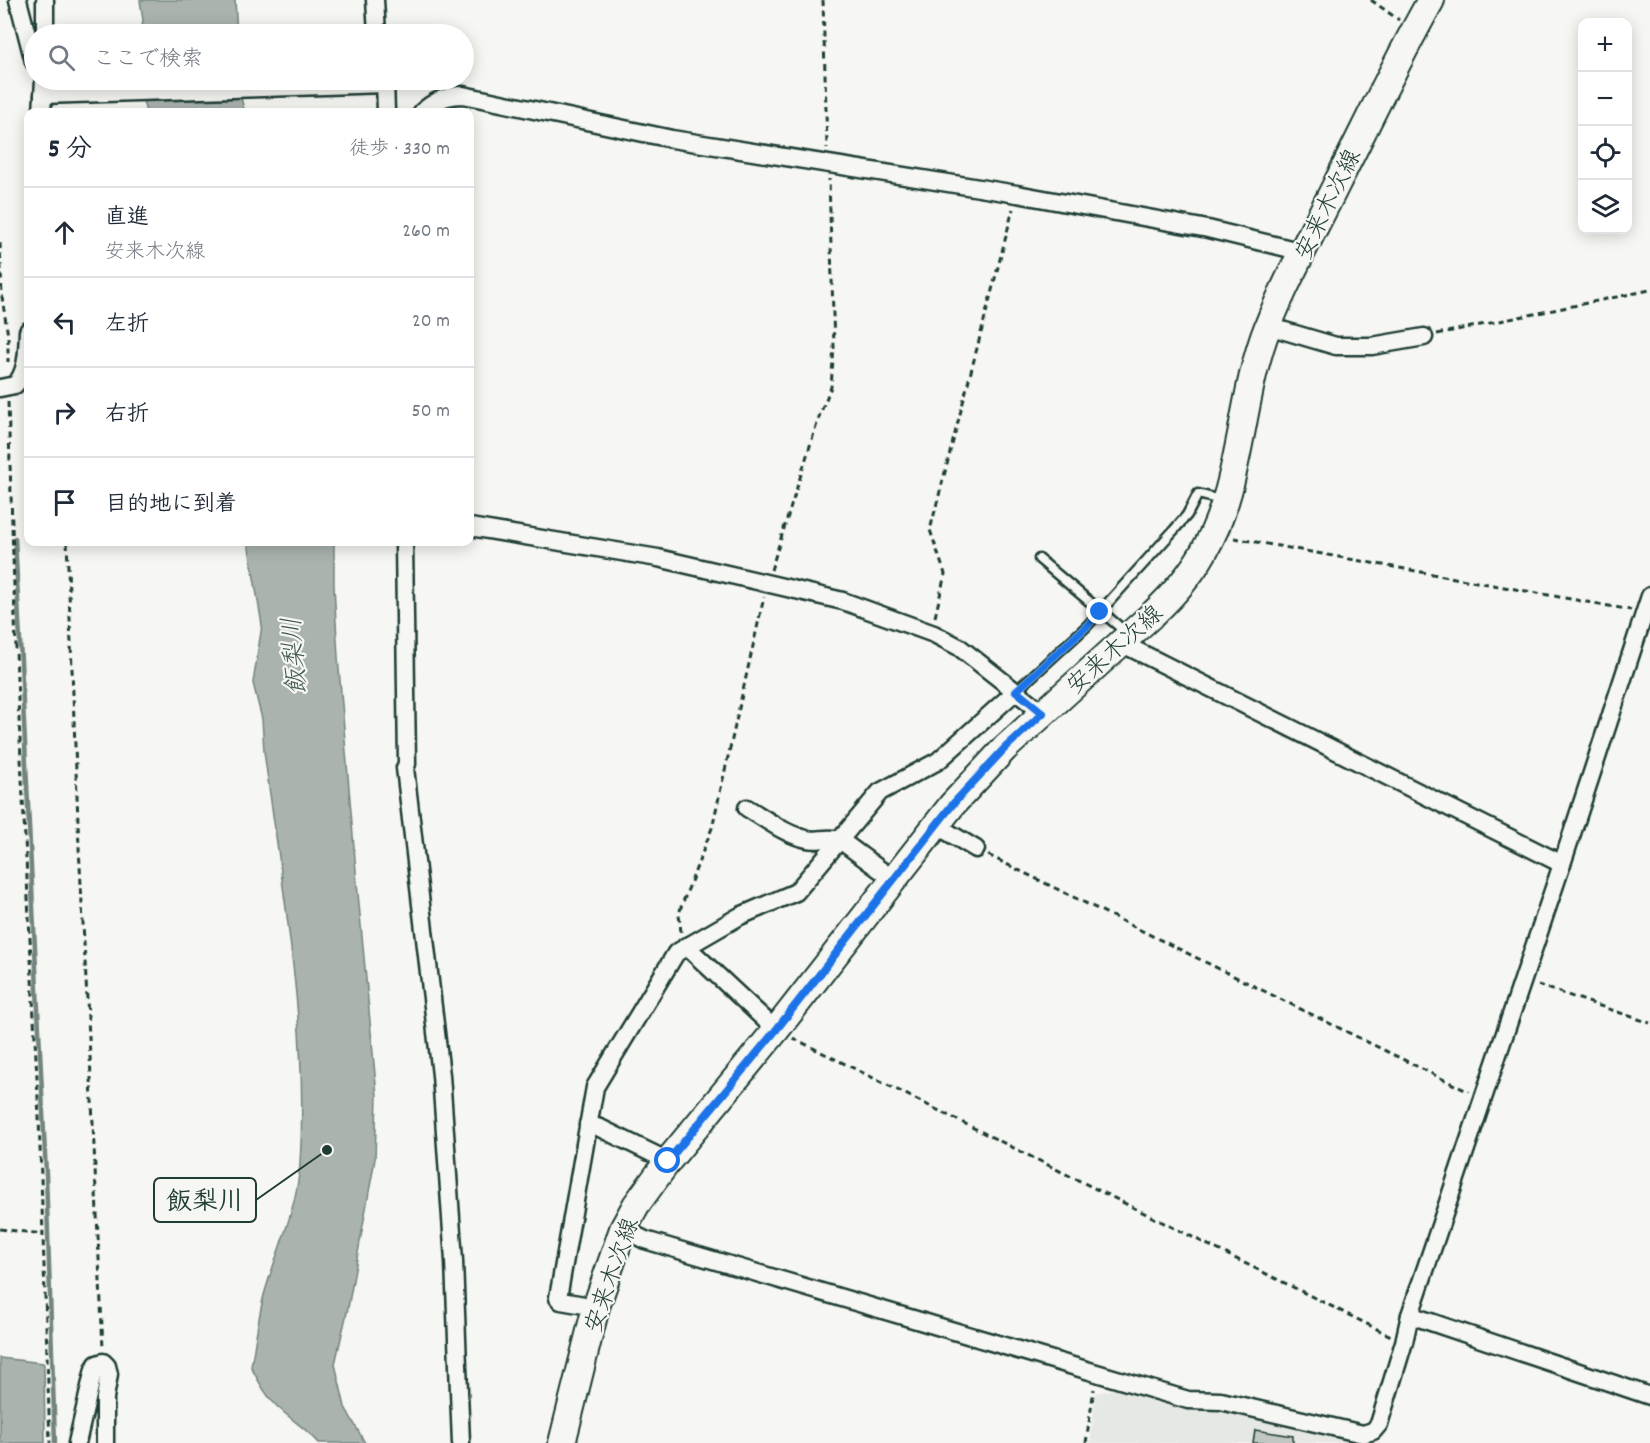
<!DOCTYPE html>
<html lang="ja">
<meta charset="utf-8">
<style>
:root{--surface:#fff;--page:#f6f6f7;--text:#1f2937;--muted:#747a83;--line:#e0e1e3}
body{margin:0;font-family:Dekko,"Klee One",sans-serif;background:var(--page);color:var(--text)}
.controls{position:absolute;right:18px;top:18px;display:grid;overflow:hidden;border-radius:12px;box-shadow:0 3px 15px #0003}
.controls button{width:54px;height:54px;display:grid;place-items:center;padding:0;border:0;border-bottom:2px solid var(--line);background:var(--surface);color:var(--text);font:30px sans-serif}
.stop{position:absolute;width:18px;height:18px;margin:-14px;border:4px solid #1a73e8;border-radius:50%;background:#fff}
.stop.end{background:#1a73e8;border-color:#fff;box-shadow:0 2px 6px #0008}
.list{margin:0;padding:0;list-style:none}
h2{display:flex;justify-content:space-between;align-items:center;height:78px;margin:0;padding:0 24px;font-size:26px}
h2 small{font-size:20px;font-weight:400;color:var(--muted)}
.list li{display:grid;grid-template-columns:39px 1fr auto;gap:18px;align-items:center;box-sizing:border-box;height:90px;padding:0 24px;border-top:2px solid var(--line)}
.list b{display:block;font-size:22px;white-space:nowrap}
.list p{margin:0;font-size:20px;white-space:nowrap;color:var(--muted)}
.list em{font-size:20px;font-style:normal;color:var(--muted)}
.icon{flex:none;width:33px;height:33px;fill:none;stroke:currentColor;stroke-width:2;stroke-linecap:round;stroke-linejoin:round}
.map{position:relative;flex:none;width:1650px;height:1443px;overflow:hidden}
.search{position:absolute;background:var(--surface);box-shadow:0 3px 15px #0003;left:24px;top:24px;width:450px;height:66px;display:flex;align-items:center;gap:15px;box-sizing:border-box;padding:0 21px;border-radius:33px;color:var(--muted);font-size:22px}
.panel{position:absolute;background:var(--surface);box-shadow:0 3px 15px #0003;left:24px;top:108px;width:450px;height:438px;border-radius:12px}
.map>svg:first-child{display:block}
</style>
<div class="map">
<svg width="1650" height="1443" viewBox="0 0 1650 1443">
<rect width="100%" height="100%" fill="#f6f6f2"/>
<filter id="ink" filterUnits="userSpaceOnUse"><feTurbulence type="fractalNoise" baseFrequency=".0167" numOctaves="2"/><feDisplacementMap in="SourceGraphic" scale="12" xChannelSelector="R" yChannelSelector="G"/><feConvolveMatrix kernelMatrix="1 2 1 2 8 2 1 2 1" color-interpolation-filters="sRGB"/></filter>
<g filter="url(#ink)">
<path fill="#e6e8e4" d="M1122,1388l71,23 27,-6 162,38h-292l6,-50z"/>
<g fill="#aab3ae" stroke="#72847d" stroke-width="1.5">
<path d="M140,0h95l2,34h-96l2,-14z"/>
<path d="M240,95l5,17h-99l-4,-14z"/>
<path d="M248,542h86v44l4,71 19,226 20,213 -2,63 -27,149 -13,56 10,43 20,36h-46c-11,-13 -26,-22 -39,-34 -13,-11 -21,-27 -29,-42 4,-23 7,-48 13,-72 12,-43 33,-85 36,-131 9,-136 -18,-278 -36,-413l-2,-32 -9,-36 9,-58z"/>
<path d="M0,1358l43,5 1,2 1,78h-45z"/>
</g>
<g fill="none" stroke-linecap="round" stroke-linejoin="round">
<path stroke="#72847d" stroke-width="4.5" d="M15,538l31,636 9,269"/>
</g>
<path fill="#c1c8c3" stroke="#1f3d34" stroke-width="1.5" d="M1255,1430l38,6v7h-40z"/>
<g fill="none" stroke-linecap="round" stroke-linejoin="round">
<defs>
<g id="lane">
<path d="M1039,559l89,75"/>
<path d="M1016,691l71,-65 87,-96 13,-15 11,-21 26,7"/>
</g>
<g id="street">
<path d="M18,0l16,62"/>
<path d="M45,0v34"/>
<path d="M375,0l2,34"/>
<path d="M385,80l1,32"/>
<path d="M43,95l343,-11"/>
<path d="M42,112l2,-32"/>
<path d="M422,112c12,-11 24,-17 41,-17l209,44 345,55 191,35 95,23"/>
<path d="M1268,326l68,20h36l52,-9"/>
<path d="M0,388l15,-3c13,-14 12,-35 13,-54"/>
<path d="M470,527l188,31 185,43 91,33 25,13 84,66"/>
<path d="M404,542l3,222 -2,4 36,307 13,186 7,182"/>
<path d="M1121,643l441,221"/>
<path d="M747,808c19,11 39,27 60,31 12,3 19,-3 33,1l54,40"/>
<path d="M936,825l40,24"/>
<path d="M686,946l90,84"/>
<path d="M588,1124l12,4 68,33"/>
<path d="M623,1229l22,11 543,160 33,1 142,33 10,-3 6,-7 25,-82 6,-27 152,-451 88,-268"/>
<path d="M596,1307l-35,-6 -3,-3 37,-211 81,-134 64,-37 56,-24 84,-100 58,-31 78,-70"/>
<path d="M1410,1315l240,81"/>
<path d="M77,1443l17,-74 3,-5 6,-2 4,4 2,8 -4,24v45"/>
</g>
<path id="primary" d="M562,1443l34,-136 27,-78 13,-24 32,-44 108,-131 176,-225 53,-57 149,-135c19,-18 36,-37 49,-60 40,-68 36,-154 65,-227 19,-49 46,-96 69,-143 31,-61 60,-123 94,-183"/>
</defs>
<use href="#lane" stroke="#1f3d34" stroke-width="13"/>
<use href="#street" stroke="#1f3d34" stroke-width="21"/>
<use href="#primary" stroke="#1f3d34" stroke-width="30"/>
<g stroke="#1f3d34" stroke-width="3" stroke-dasharray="6 4.5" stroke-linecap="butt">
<path d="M823,0l4,148"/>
<path d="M1371,0l28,20"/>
<path d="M0,243l2,54 6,39v26"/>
<path d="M1437,334l213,-44"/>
<path d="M8,402l9,277 22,439 11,325"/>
<path d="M1234,538l397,72"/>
<path d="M67,542l12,305 11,209 13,293"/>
<path d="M771,570l49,-156 11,-27 3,-40 -5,-168"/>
<path d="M935,617l10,-43 -15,-44 83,-321"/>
<path d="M988,855l481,237"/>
<path d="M681,932l-2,-17 2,-8 31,-79 52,-231"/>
<path d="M1538,985l112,38"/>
<path d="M793,1038l598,298"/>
<path d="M0,1229l43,5"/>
<path d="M1086,1443l8,-54"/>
</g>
<use href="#lane" stroke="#f6f6f2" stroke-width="8"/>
<use href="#street" stroke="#f6f6f2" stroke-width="16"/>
<use href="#primary" stroke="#f6f6f2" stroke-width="26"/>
</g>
</g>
<g fill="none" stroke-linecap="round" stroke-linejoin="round" filter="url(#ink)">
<path stroke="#1a73e8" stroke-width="8" d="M668,1161l108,-131 176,-225 53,-57 38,-35 -27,-22 71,-65 13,-14"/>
</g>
<g text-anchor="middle" stroke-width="4.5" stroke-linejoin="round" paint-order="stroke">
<g font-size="24" fill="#1f3d34" stroke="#f6f6f2">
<text transform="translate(1327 204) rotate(-64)" y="8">安来木次線</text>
<text transform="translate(1114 649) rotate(-42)" y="8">安来木次線</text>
<text transform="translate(611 1275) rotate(-71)" y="8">安来木次線</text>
</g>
<g font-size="26" font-style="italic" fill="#425a52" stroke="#f6f6f2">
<text transform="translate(293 656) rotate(-94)" y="9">飯梨川</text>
</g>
</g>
<path fill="none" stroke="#1f3d34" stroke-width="2" d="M327 1150L256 1200"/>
<circle fill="#1f3d34" stroke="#f6f6f2" stroke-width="2" cx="327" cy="1150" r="6"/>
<rect fill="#f6f6f2" stroke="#1f3d34" stroke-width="2" x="154" y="1178" width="102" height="44" rx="6"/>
<g font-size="26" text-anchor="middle" font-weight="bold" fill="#1f3d34">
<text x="205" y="1209">飯梨川</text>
</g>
</svg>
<div class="controls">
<button>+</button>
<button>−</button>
<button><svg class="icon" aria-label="locate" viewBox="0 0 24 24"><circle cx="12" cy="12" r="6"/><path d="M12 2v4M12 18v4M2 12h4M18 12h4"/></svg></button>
<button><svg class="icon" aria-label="layers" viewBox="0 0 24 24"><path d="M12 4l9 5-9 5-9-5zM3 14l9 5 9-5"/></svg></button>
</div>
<div class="stop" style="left:668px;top:1161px"></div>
<div class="stop end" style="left:1100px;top:612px"></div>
<div class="search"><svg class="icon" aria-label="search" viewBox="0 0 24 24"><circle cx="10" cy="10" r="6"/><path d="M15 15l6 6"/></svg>ここで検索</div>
<section class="panel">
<h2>5 分<small>徒歩 · 330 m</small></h2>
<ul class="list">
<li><svg class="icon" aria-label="ahead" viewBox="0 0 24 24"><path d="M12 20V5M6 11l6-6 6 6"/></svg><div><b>直進</b><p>安来木次線</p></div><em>260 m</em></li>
<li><svg class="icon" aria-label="left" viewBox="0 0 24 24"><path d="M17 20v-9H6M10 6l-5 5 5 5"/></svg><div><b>左折</b></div><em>20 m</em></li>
<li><svg class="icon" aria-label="right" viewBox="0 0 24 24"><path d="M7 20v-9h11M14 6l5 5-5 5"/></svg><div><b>右折</b></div><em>50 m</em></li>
<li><svg class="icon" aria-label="arrive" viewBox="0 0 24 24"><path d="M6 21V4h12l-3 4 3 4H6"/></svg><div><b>目的地に到着</b></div></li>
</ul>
</section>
</div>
